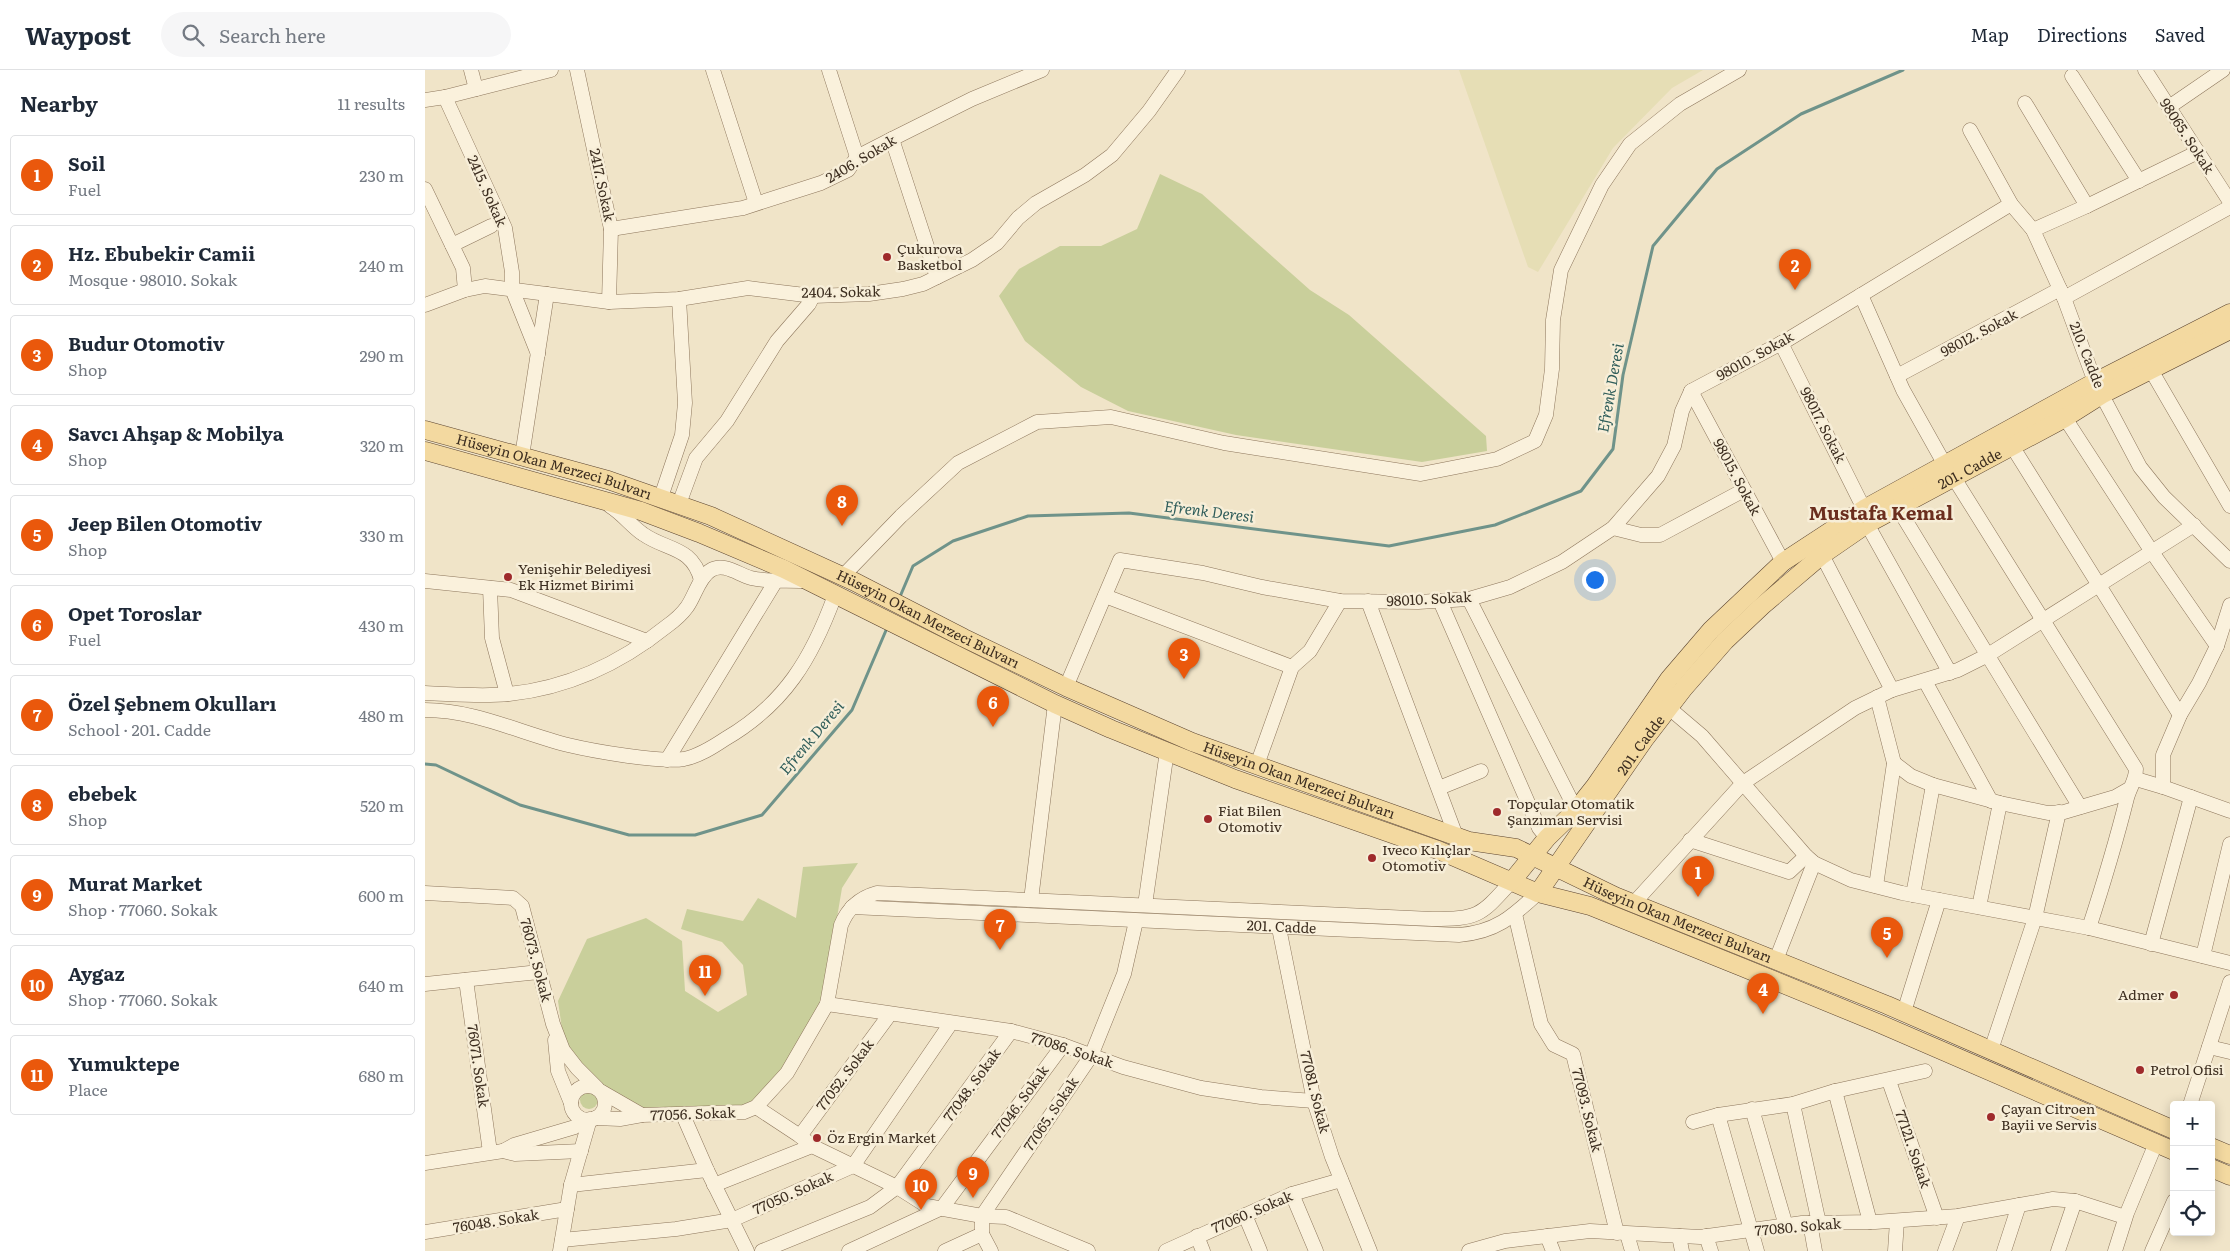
<!DOCTYPE html>
<meta charset="utf-8">
<style>
:root{--surface:#fff;--page:#f6f6f7;--text:#1f2937;--muted:#747a83;--line:#e0e1e3;--accent:#ea580c}
body{margin:0;font-family:Literata,serif;background:var(--page);color:var(--text)}
.controls{position:absolute;right:15px;bottom:15px;display:grid;overflow:hidden;border-radius:5px;box-shadow:0 2px 12px #0003}
.controls button{width:45px;height:45px;display:grid;place-items:center;padding:0;border:0;border-bottom:1px solid var(--line);background:var(--surface);color:var(--text);font:25px sans-serif}
.you{position:absolute;left:1169px;top:509px;width:18px;height:18px;margin:-12px;border:4px solid #fff;border-radius:50%;background:#1a73e8;box-shadow:0 0 0 8px #1a73e833}
.badge{display:grid;place-items:center;width:32px;height:32px;border-radius:50%;background:var(--accent);color:#fff;font-size:16px;font-weight:700}
.pin{position:absolute;translate:-50% -41px;filter:drop-shadow(0 1px 2px #0008)}
.pin::after{content:'';position:absolute;top:26px;width:18px;height:15px;background:inherit;clip-path:polygon(0 0,100% 0,50% 100%)}
.list{margin:0;padding:0;list-style:none}
h2{display:flex;justify-content:space-between;align-items:center;height:65px;margin:0;padding:0 20px;font-size:21px}
h2 small{font-size:16px;font-weight:400;color:var(--muted)}
.list li{display:grid;grid-template-columns:32px 1fr auto;gap:15px;align-items:center;box-sizing:border-box;height:80px;margin:0 10px 10px;padding:0 10px;border:1px solid var(--line);border-radius:5px}
.list b{display:block;font-size:19px;white-space:nowrap}
.list p{margin:0;font-size:16px;white-space:nowrap;color:var(--muted)}
.list em{font-size:16px;font-style:normal;color:var(--muted)}
.icon{flex:none;width:28px;height:28px;fill:none;stroke:currentColor;stroke-width:2;stroke-linecap:round;stroke-linejoin:round}
.map{position:relative;flex:none;width:1805px;height:1181px;overflow:hidden}
header{display:flex;align-items:center;gap:30px;box-sizing:border-box;height:70px;padding:0 25px;background:var(--surface);border-bottom:1px solid var(--line)}
header strong{font-size:24px}
nav{display:flex;gap:28px;margin-inline-start:auto;font-size:18px}
.search{width:350px;height:45px;background:var(--page);display:flex;align-items:center;gap:12px;box-sizing:border-box;padding:0 18px;border-radius:28px;color:var(--muted);font-size:19px}
main{display:flex}
aside{flex:1;background:var(--surface)}
.map>svg:first-child{display:block}
</style>
<header>
<strong>Waypost</strong>
<div class="search"><svg class="icon" aria-label="search" viewBox="0 0 24 24"><circle cx="10" cy="10" r="6"/><path d="M15 15l6 6"/></svg>Search here</div>
<nav><a>Map</a><a>Directions</a><a>Saved</a></nav>
</header>
<main>
<aside>
<h2>Nearby<small>11 results</small></h2>
<ul class="list">
<li><span class="badge">1</span><div><b>Soil</b><p>Fuel</p></div><em>230 m</em></li>
<li><span class="badge">2</span><div><b>Hz. Ebubekir Camii</b><p>Mosque · 98010. Sokak</p></div><em>240 m</em></li>
<li><span class="badge">3</span><div><b>Budur Otomotiv</b><p>Shop</p></div><em>290 m</em></li>
<li><span class="badge">4</span><div><b>Savcı Ahşap &amp; Mobilya</b><p>Shop</p></div><em>320 m</em></li>
<li><span class="badge">5</span><div><b>Jeep Bilen Otomotiv</b><p>Shop</p></div><em>330 m</em></li>
<li><span class="badge">6</span><div><b>Opet Toroslar</b><p>Fuel</p></div><em>430 m</em></li>
<li><span class="badge">7</span><div><b>Özel Şebnem Okulları</b><p>School · 201. Cadde</p></div><em>480 m</em></li>
<li><span class="badge">8</span><div><b>ebebek</b><p>Shop</p></div><em>520 m</em></li>
<li><span class="badge">9</span><div><b>Murat Market</b><p>Shop · 77060. Sokak</p></div><em>600 m</em></li>
<li><span class="badge">10</span><div><b>Aygaz</b><p>Shop · 77060. Sokak</p></div><em>640 m</em></li>
<li><span class="badge">11</span><div><b>Yumuktepe</b><p>Place</p></div><em>680 m</em></li>
</ul>
</aside>
<div class="map">
<svg width="1805" height="1181" viewBox="0 0 1805 1181">
<rect width="100%" height="100%" fill="#f0e4c8"/>
<path fill="#e6deb5" d="M1034,0h244l-31,18 -59,60 -75,124 -10,-5z"/>
<g fill="#c9cf9b">
<path d="M735,104l42,20 108,96 39,25 137,121 1,15 -65,11 -186,-27 -108,-24 -47,-24 -56,-46 -26,-45 20,-27 41,-23h41l36,-17z"/>
<path d="M433,793l-16,25 -18,107 -31,62 -38,44 -9,5 -108,3 -43,-26 -31,-40 -6,-42 29,-62 59,-21 36,23 3,50 33,21 29,-17 -4,-30 -21,-23 -41,-13 6,-20 56,12 15,-23 38,20 7,-51z"/>
<circle cx="164" cy="1030" r="9"/>
</g>
<g fill="none" stroke-linecap="round" stroke-linejoin="round">
<g stroke="#6f938a" stroke-width="3">
<path d="M474,529l14,-33 40,-25 75,-25 101,-3 260,33 106,-21 86,-34 32,-42 10,-74 30,-129 64,-77 84,-55 102,-44"/>
<path d="M0,694l11,1 84,40 109,30h66l67,-20 90,-105 35,-82"/>
</g>
<defs>
<g id="minor">
<path d="M46,0l5,19"/>
<path d="M152,0l34,159 -2,73"/>
<path d="M288,0l43,133"/>
<path d="M404,0l28,87"/>
<path d="M1720,0l85,132"/>
<path d="M1647,6l67,105"/>
<path d="M20,27l60,131 7,44v17l26,65"/>
<path d="M0,30l20,-3 106,-27"/>
<path d="M1600,33l62,103"/>
<path d="M1744,37l54,-37"/>
<path d="M1545,60l41,74 22,26 31,68 31,84 45,85 24,30 66,64"/>
<path d="M467,69l45,138"/>
<path d="M0,119l38,79 2,22"/>
<path d="M186,159l132,-21 78,-25 27,-13 9,-13 35,-18 80,-40 70,-29"/>
<path d="M1608,160l54,-24 111,-54"/>
<path d="M27,175l39,-19"/>
<path d="M1436,225l42,95 42,75"/>
<path d="M1639,228l166,-91"/>
<path d="M0,235l40,-15 20,-4 124,16 70,-3 69,-11 65,8 56,-2 34,-5 20,-5 49,-24 25,-17 21,-25 18,-15 49,-28 27,-20 37,-44 29,-41"/>
<path d="M1356,273l83,166"/>
<path d="M1726,300l79,136"/>
<path d="M1472,306l163,-87"/>
<path d="M1266,321l92,171"/>
<path d="M1640,348l87,134 65,94"/>
<path d="M1587,376l168,269"/>
<path d="M97,386l25,-162"/>
<path d="M1529,408l182,291c0,11 -6,18 -9,29 -11,44 -24,87 -38,130"/>
<path d="M236,427l21,-62 3,-32 -6,-104"/>
<path d="M254,434l17,-46 31,-37 50,-80 32,-37 4,-8"/>
<path d="M185,436c13,8 21,20 33,28 24,17 49,12 58,46"/>
<path d="M1473,438l182,299"/>
<path d="M1442,454l83,149"/>
<path d="M1188,458l28,7h19l84,-45"/>
<path d="M1397,485l70,135"/>
<path d="M418,506l58,-60 57,-53 79,-41 74,-5 113,26 197,31 76,-15 38,-18 11,-26 6,-46 1,-49 8,-50 41,-85 28,-41 50,-40 59,-34"/>
<path d="M0,511l86,9 136,51"/>
<path d="M65,518l2,50 15,56"/>
<path d="M680,526l187,71"/>
<path d="M1044,529l107,211"/>
<path d="M943,531l88,235"/>
<path d="M1015,531l99,227 8,10"/>
<path d="M1500,611l66,120"/>
<path d="M641,617l54,-127 83,13 59,14 78,14 78,1 51,-3 41,-12 52,-25 51,-34 45,-52 16,-30 8,-35 9,-20 96,-51 224,-136"/>
<path d="M0,623c28,1 56,4 84,1 59,-6 112,-31 158,-68 7,-5 15,-12 20,-19 8,-11 12,-30 24,-37 13,-8 28,5 40,8 17,4 36,2 53,3"/>
<path d="M1244,638l33,28 104,120 8,7 37,17 51,13 187,35 141,35"/>
<path d="M0,640c50,0 95,23 143,35 25,6 93,18 116,14 15,-3 29,-12 41,-20 60,-35 87,-81 110,-144"/>
<path d="M242,690l110,-181"/>
<path d="M1469,693l17,13 22,9 67,18 48,10 16,-1 51,-15 14,-8"/>
<path d="M832,695l35,-98 18,-16 30,-50"/>
<path d="M1711,709l27,8 67,24"/>
<path d="M1738,717v-32l17,-40 19,-32 18,-37 13,-41"/>
<path d="M1014,718l42,-17"/>
<path d="M1265,770l99,32 17,-16"/>
<path d="M1451,816l18,-123 -17,-66"/>
<path d="M0,823l88,5 9,8 31,118 10,26 14,18 20,20"/>
<path d="M1488,825l20,-110"/>
<path d="M606,830l24,-196"/>
<path d="M1209,833l109,-120 112,-75 37,-18 66,-20 30,-15 206,-130"/>
<path d="M720,835l22,-154"/>
<path id="s1" d="M427,837l607,28c37,-3 53,-18 79,-42"/>
<path d="M1554,837l21,-104"/>
<path d="M1090,844l26,110 13,21 19,9 44,179"/>
<path d="M854,858l35,173 18,56 38,94"/>
<path d="M1726,874l40,-147"/>
<path d="M1778,886l27,-112"/>
<path d="M1351,890l38,-97"/>
<path d="M41,910l24,172"/>
<path d="M0,914l114,-12"/>
<path d="M402,934l184,27 52,14 60,22 78,21 60,9 53,4"/>
<path d="M1479,942l35,-112"/>
<path d="M130,970l3,31 13,32"/>
<path d="M1784,977l21,5"/>
<path d="M1566,980l44,-132 24,-106"/>
<path d="M1464,1011l48,137"/>
<circle cx="163" cy="1033" r="17"/>
<path d="M1410,1021l35,131"/>
<path d="M177,1022l40,23"/>
<path d="M1368,1034l26,119"/>
<path d="M1765,1035l40,-123"/>
<path d="M331,1037l44,29 12,10 85,41 30,19 55,10 24,1 82,34"/>
<path d="M1327,1039l34,117"/>
<path d="M258,1045l24,55 40,81"/>
<path d="M1293,1045l39,136"/>
<path d="M170,1048l25,1 22,-4 102,-3 12,-5 31,-34 40,-69 14,-79c7,-17 18,-27 36,-32l555,26c48,0 49,-4 80,-38"/>
<path d="M1268,1052l25,-7 75,-11 42,-13 90,-20"/>
<path d="M375,1066l90,-122"/>
<path d="M78,1081l11,-6 61,-18"/>
<path d="M0,1093l78,-12 12,3 66,-3"/>
<path d="M146,1115l136,-15"/>
<path d="M289,1115l98,-39"/>
<path d="M867,1124l24,57"/>
<path d="M820,1145l15,36"/>
<path d="M1385,1153l5,28"/>
<path d="M0,1162l142,-23"/>
<path d="M1202,1164l5,17"/>
<path d="M772,1166l6,15"/>
<path d="M1122,1166l6,15"/>
<path d="M1254,1166l3,15"/>
<path d="M1281,1166l5,15"/>
<path d="M137,1170l114,-11 56,-9 121,-54 98,-143"/>
<path d="M135,1181l11,-66 19,-66"/>
<path d="M337,1181l108,-44 27,-20 114,-156"/>
<path d="M424,1181l93,-43 121,-163"/>
<path d="M520,1181l37,-17"/>
<path d="M566,1181l-9,-17v-18l109,-160 33,-82 12,-53"/>
<path d="M741,1181l126,-57 49,-14"/>
<path d="M1044,1181l36,-10 85,-10 110,6 102,-14 73,-1 83,-6 95,-17 22,2 50,16"/>
<path d="M1470,1181l2,-30"/>
<path d="M1520,1181l13,-35"/>
<path d="M1579,1181l15,-46"/>
<path d="M1633,1181l17,-50"/>
<path d="M1690,1181l12,-38 29,-70"/>
<path d="M1727,1181l22,-50"/>
</g>
<g id="major">
<path id="s2" d="M0,360l183,50 103,36 142,65 111,57 102,49 126,55 277,99 47,7 99,48 272,109 287,125"/>
<path d="M0,381l216,60 58,22 85,36 271,135 56,25 124,50 203,71 100,43 52,13 154,62 134,55 296,128"/>
<path d="M1087,811l35,-43 29,-28 19,-24 74,-107 42,-49 72,-68 81,-53 231,-127 135,-69"/>
<path id="s3" d="M1113,823l106,-153 40,-52 41,-47 37,-35 60,-51 45,-31 198,-106 38,-24 127,-64"/>
<path d="M1786,1077l19,8"/>
<path d="M1786,1098l19,8"/>
</g>
</defs>
<use href="#minor" stroke="#8d765c" stroke-width="15"/>
<use href="#major" stroke="#5b4430" stroke-width="19"/>
<use href="#minor" stroke="#faf1dc" stroke-width="14"/>
<use href="#major" stroke="#f3d9a0" stroke-width="18"/>
</g>
<g fill="#9e2a2b" stroke="#f7eed8" stroke-width="2">
<circle cx="462" cy="187" r="5"/>
<circle cx="83" cy="507" r="5"/>
<circle cx="1072" cy="742" r="5"/>
<circle cx="783" cy="749" r="5"/>
<circle cx="947" cy="788" r="5"/>
<circle cx="1749" cy="925" r="5"/>
<circle cx="1715" cy="1000" r="5"/>
<circle cx="1566" cy="1047" r="5"/>
<circle cx="392" cy="1068" r="5"/>
</g>
<g text-anchor="middle" stroke-width="5" stroke-linejoin="round" paint-order="stroke">
<g font-size="14" fill="#3d2e20" stroke="#f7eed8">
<text transform="translate(1762 66) rotate(57)" y="5">98065. Sokak</text>
<text transform="translate(436 89) rotate(-31)" y="5">2406. Sokak</text>
<text transform="translate(177 115) rotate(78)" y="5">2417. Sokak</text>
<text transform="translate(62 121) rotate(66)" y="5">2415. Sokak</text>
<text transform="translate(416 222) rotate(-1)" y="5">2404. Sokak</text>
<text transform="translate(1554 263) rotate(-28)" y="5">98012. Sokak</text>
<text transform="translate(1662 285) rotate(68)" y="5">210. Cadde</text>
<text transform="translate(1330 286) rotate(-29)" y="5">98010. Sokak</text>
<text transform="translate(1398 355) rotate(63)" y="5">98017. Sokak</text>
<text dy="5" stroke="none"><textPath href="#s2" startOffset="134">Hüseyin Okan Merzeci Bulvarı</textPath></text>
<text dy="5" stroke="none"><textPath href="#s3" startOffset="615">201. Cadde</textPath></text>
<text transform="translate(1312 407) rotate(62)" y="5">98015. Sokak</text>
<text transform="translate(1004 529) rotate(-3)" y="5">98010. Sokak</text>
<text dy="5" stroke="none"><textPath href="#s2" startOffset="539">Hüseyin Okan Merzeci Bulvarı</textPath></text>
<text dy="5" stroke="none"><textPath href="#s3" startOffset="180">201. Cadde</textPath></text>
<text dy="5" stroke="none"><textPath href="#s2" startOffset="944">Hüseyin Okan Merzeci Bulvarı</textPath></text>
<text dy="5" stroke="none"><textPath href="#s2" startOffset="1349">Hüseyin Okan Merzeci Bulvarı</textPath></text>
<text dy="5" stroke="none"><textPath href="#s1" startOffset="430">201. Cadde</textPath></text>
<text transform="translate(111 890) rotate(75)" y="5">76073. Sokak</text>
<text transform="translate(647 980) rotate(18)" y="5">77086. Sokak</text>
<text transform="translate(53 996) rotate(82)" y="5">76071. Sokak</text>
<text transform="translate(420 1005) rotate(-53)" y="5">77052. Sokak</text>
<text transform="translate(547 1015) rotate(-54)" y="5">77048. Sokak</text>
<text transform="translate(890 1022) rotate(76)" y="5">77081. Sokak</text>
<text transform="translate(595 1032) rotate(-54)" y="5">77046. Sokak</text>
<text transform="translate(1162 1040) rotate(76)" y="5">77093. Sokak</text>
<text transform="translate(268 1044) rotate(-2)" y="5">77056. Sokak</text>
<text transform="translate(626 1044) rotate(-56)" y="5">77065. Sokak</text>
<text transform="translate(1488 1079) rotate(71)" y="5">77121. Sokak</text>
<text transform="translate(368 1123) rotate(-24)" y="5">77050. Sokak</text>
<text transform="translate(827 1142) rotate(-23)" y="5">77060. Sokak</text>
<text transform="translate(71 1151) rotate(-9)" y="5">76048. Sokak</text>
<text transform="translate(1373 1157) rotate(-5)" y="5">77080. Sokak</text>
</g>
<g font-size="14" fill="#3d2e20" stroke="#f7eed8" text-anchor="start">
<text x="472" y="184">Çukurova<tspan x="472" dy="16">Basketbol</tspan></text>
<text x="93" y="504">Yenişehir Belediyesi<tspan x="93" dy="16">Ek Hizmet Birimi</tspan></text>
<text x="1082" y="739">Topçular Otomatik<tspan x="1082" dy="16">Şanzıman Servisi</tspan></text>
<text x="793" y="746">Fiat Bilen<tspan x="793" dy="16">Otomotiv</tspan></text>
<text x="957" y="785">Iveco Kılıçlar<tspan x="957" dy="16">Otomotiv</tspan></text>
<text x="1739" y="930" text-anchor="end">Admer</text>
<text x="1725" y="1005">Petrol Ofisi</text>
<text x="1576" y="1044">Çayan Citroen<tspan x="1576" dy="16">Bayii ve Servis</tspan></text>
<text x="402" y="1073">Öz Ergin Market</text>
</g>
<g font-size="15" font-style="italic" fill="#2f5d5a" stroke="#f7eed8">
<text transform="translate(1186 318) rotate(-80)" y="5">Efrenk Deresi</text>
<text transform="translate(784 442) rotate(7)" y="5">Efrenk Deresi</text>
<text transform="translate(387 668) rotate(-50)" y="5">Efrenk Deresi</text>
</g>
<g font-size="19" font-weight="bold" fill="#6b2e1e" stroke="#f7eed8">
<text x="1456" y="450">Mustafa Kemal</text>
</g>
</g>
</svg>
<div class="controls">
<button>+</button>
<button>−</button>
<button><svg class="icon" aria-label="locate" viewBox="0 0 24 24"><circle cx="12" cy="12" r="6"/><path d="M12 2v4M12 18v4M2 12h4M18 12h4"/></svg></button>
</div>
<div class="you"></div>
<div class="pin badge" style="left:1273px;top:827px">1</div>
<div class="pin badge" style="left:1370px;top:220px">2</div>
<div class="pin badge" style="left:759px;top:609px">3</div>
<div class="pin badge" style="left:1338px;top:944px">4</div>
<div class="pin badge" style="left:1462px;top:888px">5</div>
<div class="pin badge" style="left:568px;top:657px">6</div>
<div class="pin badge" style="left:575px;top:880px">7</div>
<div class="pin badge" style="left:417px;top:456px">8</div>
<div class="pin badge" style="left:548px;top:1128px">9</div>
<div class="pin badge" style="left:496px;top:1140px">10</div>
<div class="pin badge" style="left:280px;top:926px">11</div>
</div>
</main>
